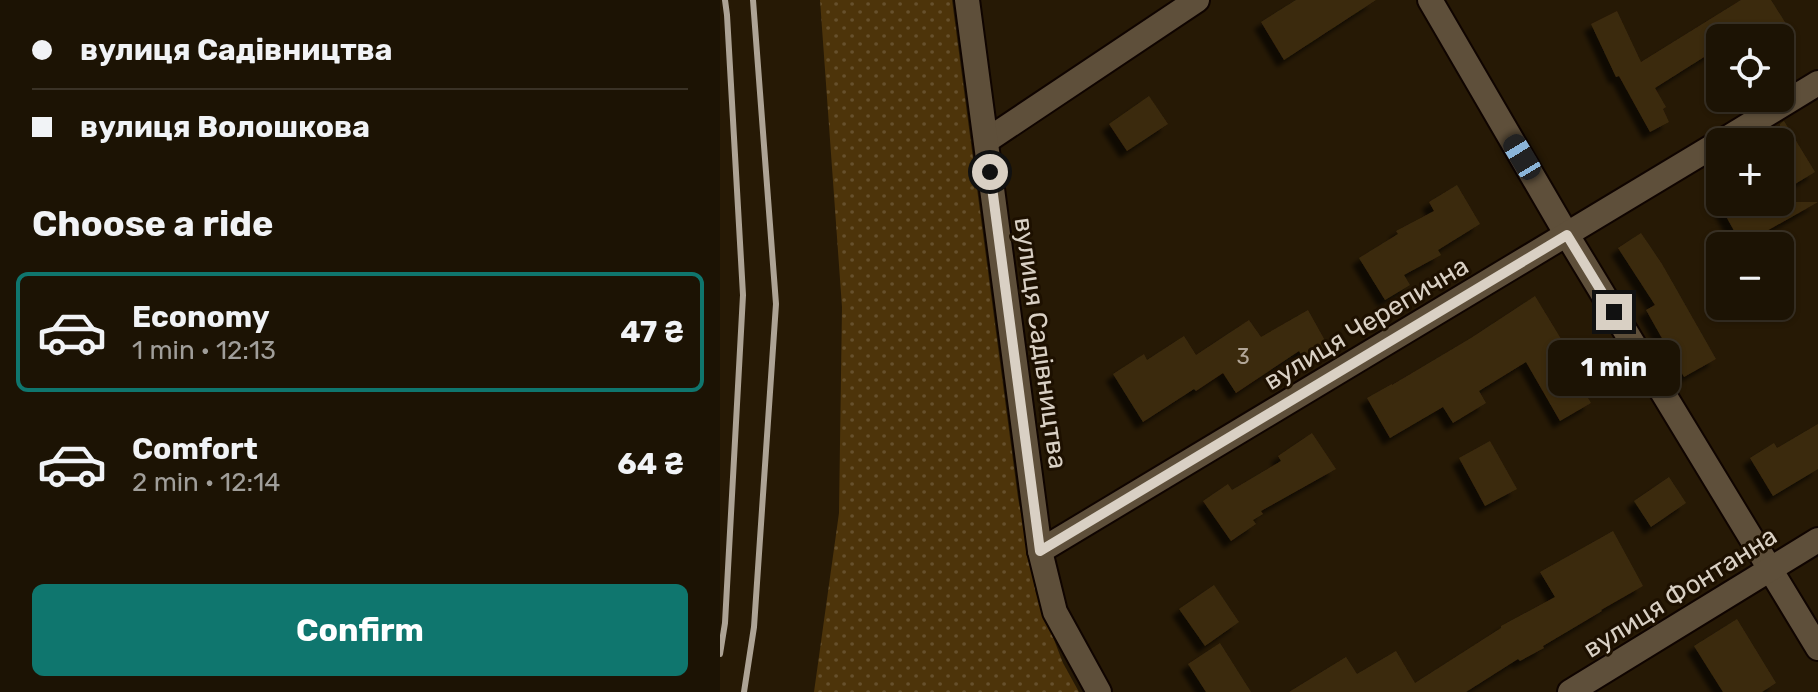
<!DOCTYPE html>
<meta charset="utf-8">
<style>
body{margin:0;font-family:Rubik,sans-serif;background:#251c0e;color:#f1f3f6;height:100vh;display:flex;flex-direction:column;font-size:30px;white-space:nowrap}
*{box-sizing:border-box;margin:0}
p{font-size:26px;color:#a09e9a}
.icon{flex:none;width:44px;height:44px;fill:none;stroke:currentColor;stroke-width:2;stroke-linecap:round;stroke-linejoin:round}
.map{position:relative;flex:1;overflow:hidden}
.sheet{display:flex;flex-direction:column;background:#1c1304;width:720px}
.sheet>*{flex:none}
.guide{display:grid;align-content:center;height:176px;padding:0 32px;background:#1c1304}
.tools{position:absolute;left:986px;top:24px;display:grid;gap:16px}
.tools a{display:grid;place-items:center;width:88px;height:88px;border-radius:12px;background:#1c1304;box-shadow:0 2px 6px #0004,0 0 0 2px #3a3226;font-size:40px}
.end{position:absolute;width:36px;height:36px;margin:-18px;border:10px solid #d9d0c4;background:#111;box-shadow:0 0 0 4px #111}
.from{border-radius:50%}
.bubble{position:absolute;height:56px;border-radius:12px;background:#1c1304;box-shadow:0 2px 6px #0004,0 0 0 2px #3a3226;font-size:26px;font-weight:700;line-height:56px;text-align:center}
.car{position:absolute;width:24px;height:48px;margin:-24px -12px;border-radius:10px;box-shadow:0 0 6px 2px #0007;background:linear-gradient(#222 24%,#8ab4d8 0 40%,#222 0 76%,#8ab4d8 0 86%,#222 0)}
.guide b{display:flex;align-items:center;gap:28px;height:76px;font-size:30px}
.guide b+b{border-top:2px solid #3a3226}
.guide i{width:20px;height:20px;background:#f1f3f6}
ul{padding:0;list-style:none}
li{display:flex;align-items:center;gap:24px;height:120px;margin:0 16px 12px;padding:0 16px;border:4px solid transparent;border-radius:12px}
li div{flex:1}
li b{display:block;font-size:30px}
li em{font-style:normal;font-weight:700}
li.active{border-color:#0f766e}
li>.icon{width:72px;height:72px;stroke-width:1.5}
h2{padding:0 32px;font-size:36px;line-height:96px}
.primary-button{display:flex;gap:16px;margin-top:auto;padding:16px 32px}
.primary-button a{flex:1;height:92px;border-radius:12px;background:#0f766e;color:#fff;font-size:32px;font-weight:700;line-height:92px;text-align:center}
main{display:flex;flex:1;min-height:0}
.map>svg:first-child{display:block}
</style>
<main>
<section class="sheet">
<div class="guide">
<b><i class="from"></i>вулиця Садівництва</b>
<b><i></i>вулиця Волошкова</b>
</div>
<h2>Choose a ride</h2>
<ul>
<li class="active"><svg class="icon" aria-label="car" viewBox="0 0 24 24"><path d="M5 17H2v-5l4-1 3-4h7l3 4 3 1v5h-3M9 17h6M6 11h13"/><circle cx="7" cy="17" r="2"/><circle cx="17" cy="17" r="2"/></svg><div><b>Economy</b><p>1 min · 12:13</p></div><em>47 ₴</em></li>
<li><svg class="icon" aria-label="car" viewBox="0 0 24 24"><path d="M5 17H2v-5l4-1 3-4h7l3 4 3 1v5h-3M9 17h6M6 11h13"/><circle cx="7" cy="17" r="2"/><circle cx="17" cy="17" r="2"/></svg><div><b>Comfort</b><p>2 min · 12:14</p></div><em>64 ₴</em></li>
</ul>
<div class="primary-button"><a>Confirm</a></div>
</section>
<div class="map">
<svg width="1098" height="692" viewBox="0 0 1098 692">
<defs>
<pattern id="grass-dots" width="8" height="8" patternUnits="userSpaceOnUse" patternTransform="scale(2)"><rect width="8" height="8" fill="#4d340a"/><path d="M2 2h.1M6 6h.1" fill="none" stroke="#66502c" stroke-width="1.8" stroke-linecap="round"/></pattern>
<filter id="shadow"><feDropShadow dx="-7" dy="7" stdDeviation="2" flood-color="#0009"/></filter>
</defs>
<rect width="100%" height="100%" fill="#261905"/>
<path fill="url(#grass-dots)" d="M100 0H232L298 498 316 593 343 663 359 692H94L119 513 122 307Z"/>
<g fill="#3b2a10" filter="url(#shadow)">
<path d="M576 0H656L564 60 541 22Z"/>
<path d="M1021 0H1051L1075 38H1000V47L935 88 946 107 943 109 949 122 930 132 899 76 896 77 871 24 897 11 921 62Z"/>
<path d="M429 96 448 124 407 151 389 124Z"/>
<path d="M1064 121 1095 172 1060 193V124Z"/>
<path d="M737 185 760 224 718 250 721 255 684 275 690 285 665 300 639 258 678 234 676 231 714 211 709 202Z"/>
<path d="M998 202H1098L1022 245Z"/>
<path d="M921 233 942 264 996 359 964 377 926 310 935 305 898 248Z"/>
<path d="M815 296 852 357 846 360 871 403 840 421 806 362 759 391 766 403 733 423 723 407 670 438 647 398 672 384V385L751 338Z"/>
<path d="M588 310 608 346 584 359 579 351 516 393 503 373 476 391 474 389 423 422 393 374 424 354 427 360 464 336 476 355 529 320 541 337Z"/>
<path d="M1098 424V469L1053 496 1030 458 1054 443 1057 448Z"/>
<path d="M592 433 616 469 541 511 543 514 533 520 536 524 511 541 483 501 508 484 512 490 561 461 558 456Z"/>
<path d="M770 441 797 489 765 506 739 458Z"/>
<path d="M949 477 966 503 931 527 914 501Z"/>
<path d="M893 531 923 586 881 610 882 611 823 646 824 648 800 661 798 659 746 692H569L626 657 637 674 676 651 695 683 781 628V626L835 597 820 572Z"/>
<path d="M494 585 519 622 485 646 459 609Z"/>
<path d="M1017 619 1056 683 1042 692H1003L974 646Z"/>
<path d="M500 643 531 692H486L468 664Z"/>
</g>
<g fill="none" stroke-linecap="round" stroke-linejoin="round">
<g stroke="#0f0400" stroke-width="28">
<g id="street">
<path d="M710 0 847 235 1098 648"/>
<path d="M266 141 477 0"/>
<path d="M1001 142 1098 83"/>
<path d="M320 551 1000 142"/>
<path d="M850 692 1098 540"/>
</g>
</g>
<g stroke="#0f0400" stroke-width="28">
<path id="secondary" d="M247 0 320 551 335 612 379 692"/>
</g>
<use href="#street" stroke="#5e4f3a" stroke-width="24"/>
<use href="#secondary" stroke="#5e4f3a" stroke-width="24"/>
<g stroke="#ada395" stroke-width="6">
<path d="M0 654 5 623 23 295 7 15 5 0"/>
<path d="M24 692 34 627 56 304 33 0"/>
</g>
</g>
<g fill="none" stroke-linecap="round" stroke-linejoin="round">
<path stroke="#d9d0c4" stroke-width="10" d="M270 172 320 551 847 235 894 312"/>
</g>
<g text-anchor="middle" stroke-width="6" stroke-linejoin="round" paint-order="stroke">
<g font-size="22" fill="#b2a697">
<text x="523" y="364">3</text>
</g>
<g font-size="26" fill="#d9d0c4" stroke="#1d1000">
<text transform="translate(646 323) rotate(-31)" y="9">вулиця Черепична</text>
<text transform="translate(321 343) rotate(82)" y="9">вулиця Садівництва</text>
<text transform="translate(960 592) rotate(-32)" y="9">вулиця Фонтанна</text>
</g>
</g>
</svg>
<div class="tools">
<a><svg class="icon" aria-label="locate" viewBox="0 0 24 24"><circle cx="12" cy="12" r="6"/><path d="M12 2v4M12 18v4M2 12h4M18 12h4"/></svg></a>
<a>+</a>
<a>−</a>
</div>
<i class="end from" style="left:270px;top:172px"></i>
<i class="end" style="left:894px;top:312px"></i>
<div class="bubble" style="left:828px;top:340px;width:132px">1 min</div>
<i class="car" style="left:802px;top:157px;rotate:329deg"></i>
</div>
</main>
